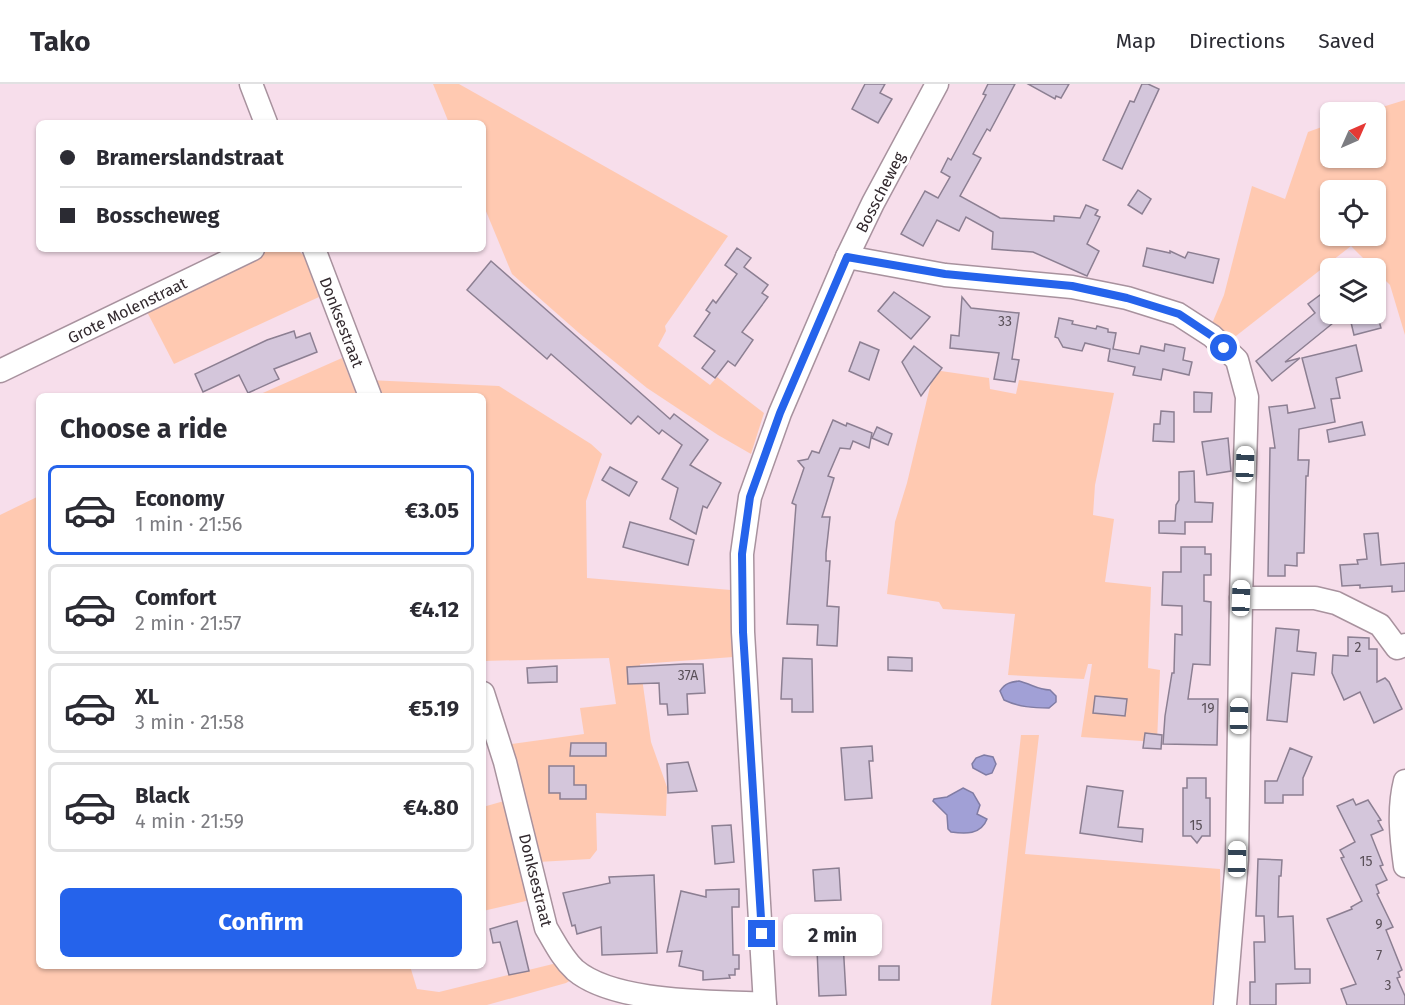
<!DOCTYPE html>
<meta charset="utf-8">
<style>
body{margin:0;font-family:"Fira Sans",sans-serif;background:#f2f2f3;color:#2b2b33;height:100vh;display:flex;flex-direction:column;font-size:22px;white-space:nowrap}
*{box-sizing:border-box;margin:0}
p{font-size:20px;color:#7c7c81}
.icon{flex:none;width:33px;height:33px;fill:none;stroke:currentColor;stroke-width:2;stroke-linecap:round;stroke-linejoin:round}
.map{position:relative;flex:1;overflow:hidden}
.sheet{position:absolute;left:36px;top:309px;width:450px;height:576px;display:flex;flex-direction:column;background:#fff;border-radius:9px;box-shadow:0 2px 4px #0004}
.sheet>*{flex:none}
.banner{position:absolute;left:36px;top:36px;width:450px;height:132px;border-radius:9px;box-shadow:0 2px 4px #0004;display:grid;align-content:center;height:132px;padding:0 24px;background:#fff}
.needle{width:39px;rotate:45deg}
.buttons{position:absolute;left:1320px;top:18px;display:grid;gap:12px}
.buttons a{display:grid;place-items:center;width:66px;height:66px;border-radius:9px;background:#fff;box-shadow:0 2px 4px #0004;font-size:30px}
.end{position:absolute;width:27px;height:27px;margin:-14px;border:8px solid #2563eb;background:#fff;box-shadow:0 0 0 3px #fff}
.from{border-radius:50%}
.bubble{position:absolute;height:42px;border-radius:9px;background:#fff;box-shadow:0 2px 4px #0004;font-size:20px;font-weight:700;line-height:42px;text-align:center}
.car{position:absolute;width:18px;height:36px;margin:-18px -9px;border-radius:8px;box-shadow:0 0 4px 2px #0007;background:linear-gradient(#fff 24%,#345 0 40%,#fff 0 76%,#345 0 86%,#fff 0)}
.banner b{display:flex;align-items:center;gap:21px;height:57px;font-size:22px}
.banner b+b{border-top:2px solid #e1e1e2}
.banner i{width:15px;height:15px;background:#2b2b33}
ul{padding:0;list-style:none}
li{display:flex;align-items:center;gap:18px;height:90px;margin:0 12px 9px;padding:0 12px;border:3px solid #e1e1e2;border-radius:9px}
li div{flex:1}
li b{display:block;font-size:22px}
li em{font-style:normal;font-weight:700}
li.current{border-color:#2563eb}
li>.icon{width:54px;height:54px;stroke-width:1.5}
h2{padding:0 24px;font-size:27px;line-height:72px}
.cta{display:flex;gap:12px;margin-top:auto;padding:12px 24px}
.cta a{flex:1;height:69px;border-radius:9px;background:#2563eb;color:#fff;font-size:24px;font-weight:700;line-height:69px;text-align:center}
header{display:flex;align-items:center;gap:36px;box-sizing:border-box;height:84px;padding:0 30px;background:#fff;border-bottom:2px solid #e1e1e2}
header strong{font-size:28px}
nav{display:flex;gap:33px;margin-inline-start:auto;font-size:21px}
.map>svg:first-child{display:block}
</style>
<header>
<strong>Tako</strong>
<nav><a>Map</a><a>Directions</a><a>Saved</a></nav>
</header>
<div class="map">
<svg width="1405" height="921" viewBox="0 0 1405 921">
<rect width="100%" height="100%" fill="#f7deeb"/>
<g fill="#ffc9b1" fill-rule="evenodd">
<path d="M433 0H459L728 152 665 242 666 247 658 262 710 301 717 293 764 329 751 370 718 351 647 304 579 249 512 190 483 120V39H449Z"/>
<path d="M1405 16V251L1390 201 1351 162 1227 259 1211 242 1224 211 1252 102 1285 115 1308 48 1330 40V74H1376V28H1366ZM1330 106H1376V152H1330Z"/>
<path d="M268 165H297L304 172 319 213 174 280 145 224Z"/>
<path d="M342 274 357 312H256Z"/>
<path d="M934 286 989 294 990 305 1016 310 1019 296 1114 309 1095 401 1093 431 1114 435 1105 498 1151 503 1148 584 1160 586 1157 658 1081 653 1092 580H1088L1084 595 1008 591 1015 530 943 525 939 518 887 510 895 438 907 399Z"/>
<path d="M368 296 499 302 591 360 602 370 586 417 587 494 731 506 733 573 640 580 651 658 667 703 666 732 596 729 597 766 590 775 538 778 504 661 584 650 580 624 616 620 609 574 483 577V312H374Z"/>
<path d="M39 412V882H410L417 905 439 908 557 879 573 895 566 899 487 921H0V431Z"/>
<path d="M1021 651H1039L1025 770 1220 785 1221 834 1212 921H991Z"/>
<path d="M504 717 530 816 483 827V723Z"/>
</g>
<g fill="#a1a0d6" stroke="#807ca4" stroke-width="1.5">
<path d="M1019 597C1031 600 1038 606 1050 606L1056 612V618L1049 624C1033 624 1019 623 1004 616L1000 607C1005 599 1011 598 1019 597Z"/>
<path d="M984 671 993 673 996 680 992 689 986 691 973 684 972 680 976 674Z"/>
<path d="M963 704 973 709 980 721 977 730 987 735C981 751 965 750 951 748L948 745 947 731 933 717 934 715 947 713Z"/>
</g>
<g fill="#d4c6db" stroke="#8c7f92" stroke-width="1.5">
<path d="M865 0H885L880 9 892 15 878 39 852 25Z"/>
<path d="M988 0H1015L990 47 987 45 973 70 981 74 960 112 1000 134 1054 137V132L1080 134 1086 121 1098 126 1095 131 1100 133 1087 160 1099 167 1087 192 1033 168 992 165 993 148 966 133 959 147 937 136 923 162 901 150 925 107 938 114 950 93 941 88 948 74 951 76 986 11 983 10Z"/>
<path d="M1028 0H1069L1061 14 1056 12 1055 15Z"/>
<path d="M1142 0H1148L1159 5 1122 85 1103 76 1130 17 1134 18Z"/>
<path d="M1138 106 1151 115 1142 130 1128 121Z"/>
<path d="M737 164 751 174 744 183 768 201 762 209 768 213 742 248 753 256 735 282 728 277 715 294 702 284 715 267 694 252 710 229 706 226 713 216 716 219 737 190 725 181Z"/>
<path d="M1147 164 1170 169V167L1185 174 1188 168 1219 175 1213 199 1143 182Z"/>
<path d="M491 177 670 335 674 330 708 356 690 381 721 399 707 424 703 422 696 450 670 435 678 404 662 395 682 361 662 346 659 350 638 332 631 340 551 270 547 275 467 206Z"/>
<path d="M894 208 930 233 911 255 878 227Z"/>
<path d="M1320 211 1330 225V230H1334L1338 235 1285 278 1300 274 1272 297 1256 277 1315 229 1308 220Z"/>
<path d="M962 213 971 224 1019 229 1012 275 1019 276 1015 298 994 295 999 269 950 264 951 251 959 252Z"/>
<path d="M1349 230H1377L1381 244 1354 251Z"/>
<path d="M1059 234 1073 237 1072 240 1096 245 1097 242 1108 245V248L1116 249 1113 265 1139 270 1141 262 1164 267 1165 260 1185 264 1183 276 1192 278 1189 291 1163 285 1161 296 1133 291 1135 283 1108 277 1110 265 1085 259 1082 267 1063 263 1058 254 1055 253Z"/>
<path d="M294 247 296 254 310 249 317 268 274 285 279 295 248 309 239 291 203 308 195 290 267 256Z"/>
<path d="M860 258 879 266 869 296 849 287Z"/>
<path d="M1356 261 1362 287 1336 294 1340 314 1331 315 1335 338 1299 345 1298 376H1309L1308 392H1306L1304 469H1297V482L1285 481V492H1268L1270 364H1275L1269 323 1287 321 1288 329 1315 324 1302 274Z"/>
<path d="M914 262 942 284 921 312 902 278Z"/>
<path d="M1194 308 1212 309 1211 328H1194Z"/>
<path d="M1161 327 1174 328V358L1153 357 1154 340H1160Z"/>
<path d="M833 336 846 342 847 339 872 349 869 364 853 357 850 365 840 364 828 392 834 394 822 433H830L826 469V477H830L827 522 839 523 837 562 817 561 818 541 787 540 796 421 792 419 804 384 798 377 808 375 812 367 819 369Z"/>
<path d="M1362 338 1365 351 1329 358 1327 346Z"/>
<path d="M877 343 892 350 888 361 872 354Z"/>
<path d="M1228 354 1231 387 1207 391 1202 358Z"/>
<path d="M610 383 637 398 629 412 602 396Z"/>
<path d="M1194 387 1195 418 1213 419 1212 438H1185V450L1159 449V437H1175L1176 421 1179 416V388Z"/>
<path d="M630 438 694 456 688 481 623 463Z"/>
<path d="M1378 449 1381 481 1405 479V507L1392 508V502L1360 504V501L1342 502 1340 481 1358 480 1357 476 1367 475 1364 450Z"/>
<path d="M1181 463H1205V470H1211V491H1204V517L1211 518 1210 581 1193 580 1188 615H1218L1217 661 1163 660 1165 632 1172 589H1174L1175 550 1182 551V522L1162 521 1163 488H1181Z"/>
<path d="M1276 544 1299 546 1297 567 1316 569 1314 591 1292 589 1287 638 1267 636Z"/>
<path d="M1348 553 1369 554V565H1377V598L1385 594 1389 598 1402 625 1374 639 1360 608 1344 616 1332 589 1333 571 1348 572Z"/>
<path d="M888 573 912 574V587L888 586Z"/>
<path d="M783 574 812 575 813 628H792V615H781Z"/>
<path d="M684 580H703L705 609 687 610 688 630 668 631 667 620H660L659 599 628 600 627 583Z"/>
<path d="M557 582V598L528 599 527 584Z"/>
<path d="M1095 612 1127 615 1125 632 1093 629Z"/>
<path d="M1145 649 1162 651 1161 665 1143 664Z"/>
<path d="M571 659H606V672H570Z"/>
<path d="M872 662 873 677H869L872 714 845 716 841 664Z"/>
<path d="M1290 664 1312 673 1303 694V711H1283V719H1265V697H1277Z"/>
<path d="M688 678 697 707 668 709 667 680Z"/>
<path d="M549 682H574V701H586V715H560V709H549Z"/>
<path d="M1187 694H1206V714H1210V752H1202L1197 759 1191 752H1183V704H1187Z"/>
<path d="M1087 702 1123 707 1118 743 1143 745 1142 758 1080 749Z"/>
<path d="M1353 715 1356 721 1368 716 1381 736 1378 737 1383 746 1371 751 1383 781 1380 782 1387 796 1376 801 1379 809 1377 810 1393 843 1386 846 1402 886 1398 888 1400 893 1397 894 1405 912V921H1347L1341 905 1356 900 1327 835 1352 825 1351 823 1362 817 1341 774 1344 773 1340 766 1355 758 1337 722Z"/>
<path d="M731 741 734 778 715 780 712 742Z"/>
<path d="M1258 775 1282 776 1281 792H1279L1278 833 1293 832 1295 885H1310V899L1276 900V921H1250V898H1255L1254 858H1265L1264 832H1256Z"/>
<path d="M839 784 841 816 815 817 813 786Z"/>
<path d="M654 791 657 869 602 871 601 843 577 850 575 841 572 842 563 809 610 799 609 793Z"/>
<path d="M739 805V823H732L733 871H739V885H735V891H729L730 894 703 896V887L679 882 682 867 667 868 681 807 706 813V806Z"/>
<path d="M517 837 529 887 509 891 500 858 493 859 490 845Z"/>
<path d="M842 840 846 911 819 912 816 842Z"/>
<rect x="879" y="882" width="20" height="14"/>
</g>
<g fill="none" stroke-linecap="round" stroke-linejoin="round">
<g stroke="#a8929e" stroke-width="25">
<g id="minor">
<path d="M251 0 266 39"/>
<path d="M314 165 370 312"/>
<path d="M847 173 945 191 1072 203 1127 214 1178 230 1212 252 1237 276 1247 313 1241 514 1237 775 1225 921"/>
<path d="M0 287 253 165"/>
<path d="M1241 514H1315L1336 519 1380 541 1397 564 1405 561"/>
<path d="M483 609 505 678 546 844C555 859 562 874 575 886 615 920 714 917 765 920"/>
<path d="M1405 697C1398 725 1401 753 1405 782"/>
<path d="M765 921 743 548 742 470 750 413 780 329 847 173 873 119 937 0"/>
</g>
</g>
<use href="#minor" stroke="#fff" stroke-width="22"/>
</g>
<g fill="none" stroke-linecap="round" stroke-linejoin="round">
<path stroke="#2563eb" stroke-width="8" d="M762 850 743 548 742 470 750 413 780 329 847 173 945 190 1072 202 1127 214 1179 230 1212 252 1224 264"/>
</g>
<g text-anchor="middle" stroke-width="6" stroke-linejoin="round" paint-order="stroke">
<g font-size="14" fill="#5a5059">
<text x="1005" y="242">33</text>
<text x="1358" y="568">2</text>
<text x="688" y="596">37A</text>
<text x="1208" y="629">19</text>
<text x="1196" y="746">15</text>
<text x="1366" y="782">15</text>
<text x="1379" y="845">9</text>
<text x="1379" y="876">7</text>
<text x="1388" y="906">3</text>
</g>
<g font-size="16" fill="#32292e" stroke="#fff">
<text transform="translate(880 108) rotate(-63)" y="6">Bosscheweg</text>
<text transform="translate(127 226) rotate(-26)" y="6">Grote Molenstraat</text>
<text transform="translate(342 238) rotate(69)" y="6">Donksestraat</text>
<text transform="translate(536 796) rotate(76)" y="6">Donksestraat</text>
</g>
</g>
</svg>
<div class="buttons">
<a><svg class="needle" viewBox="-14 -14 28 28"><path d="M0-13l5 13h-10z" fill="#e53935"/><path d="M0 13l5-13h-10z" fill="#7c7c81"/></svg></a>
<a><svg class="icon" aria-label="locate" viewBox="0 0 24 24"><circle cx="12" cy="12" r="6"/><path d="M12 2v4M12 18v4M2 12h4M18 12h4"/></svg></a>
<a><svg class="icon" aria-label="layers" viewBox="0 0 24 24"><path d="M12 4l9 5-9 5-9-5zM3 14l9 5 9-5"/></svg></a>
</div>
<i class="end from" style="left:1224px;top:264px"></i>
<i class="end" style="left:762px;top:850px"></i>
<div class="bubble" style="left:783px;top:830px;width:99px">2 min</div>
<i class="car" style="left:1245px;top:380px;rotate:2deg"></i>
<i class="car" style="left:1241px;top:514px;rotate:2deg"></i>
<i class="car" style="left:1239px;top:632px;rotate:1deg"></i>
<i class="car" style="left:1237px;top:775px;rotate:1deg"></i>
<div class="banner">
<b><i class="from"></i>Bramerslandstraat</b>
<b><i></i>Bosscheweg</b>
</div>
<section class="sheet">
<h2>Choose a ride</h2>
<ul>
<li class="current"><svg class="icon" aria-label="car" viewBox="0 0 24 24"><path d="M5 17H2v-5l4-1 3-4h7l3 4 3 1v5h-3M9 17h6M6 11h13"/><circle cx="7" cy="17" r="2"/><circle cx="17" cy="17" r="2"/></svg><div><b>Economy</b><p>1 min · 21:56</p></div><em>€3.05</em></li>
<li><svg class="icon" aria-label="car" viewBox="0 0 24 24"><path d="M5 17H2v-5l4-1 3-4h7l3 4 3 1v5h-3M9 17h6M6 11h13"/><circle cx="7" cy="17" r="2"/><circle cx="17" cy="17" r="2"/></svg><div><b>Comfort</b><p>2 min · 21:57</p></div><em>€4.12</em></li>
<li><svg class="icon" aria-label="car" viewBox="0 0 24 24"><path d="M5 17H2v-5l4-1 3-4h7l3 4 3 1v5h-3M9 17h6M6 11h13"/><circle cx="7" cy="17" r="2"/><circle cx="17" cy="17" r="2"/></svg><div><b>XL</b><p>3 min · 21:58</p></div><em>€5.19</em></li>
<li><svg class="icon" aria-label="car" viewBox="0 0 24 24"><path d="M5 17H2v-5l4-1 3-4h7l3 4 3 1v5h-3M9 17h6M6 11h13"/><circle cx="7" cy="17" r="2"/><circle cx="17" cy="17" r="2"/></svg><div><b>Black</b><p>4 min · 21:59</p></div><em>€4.80</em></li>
</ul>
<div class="cta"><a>Confirm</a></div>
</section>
</div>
